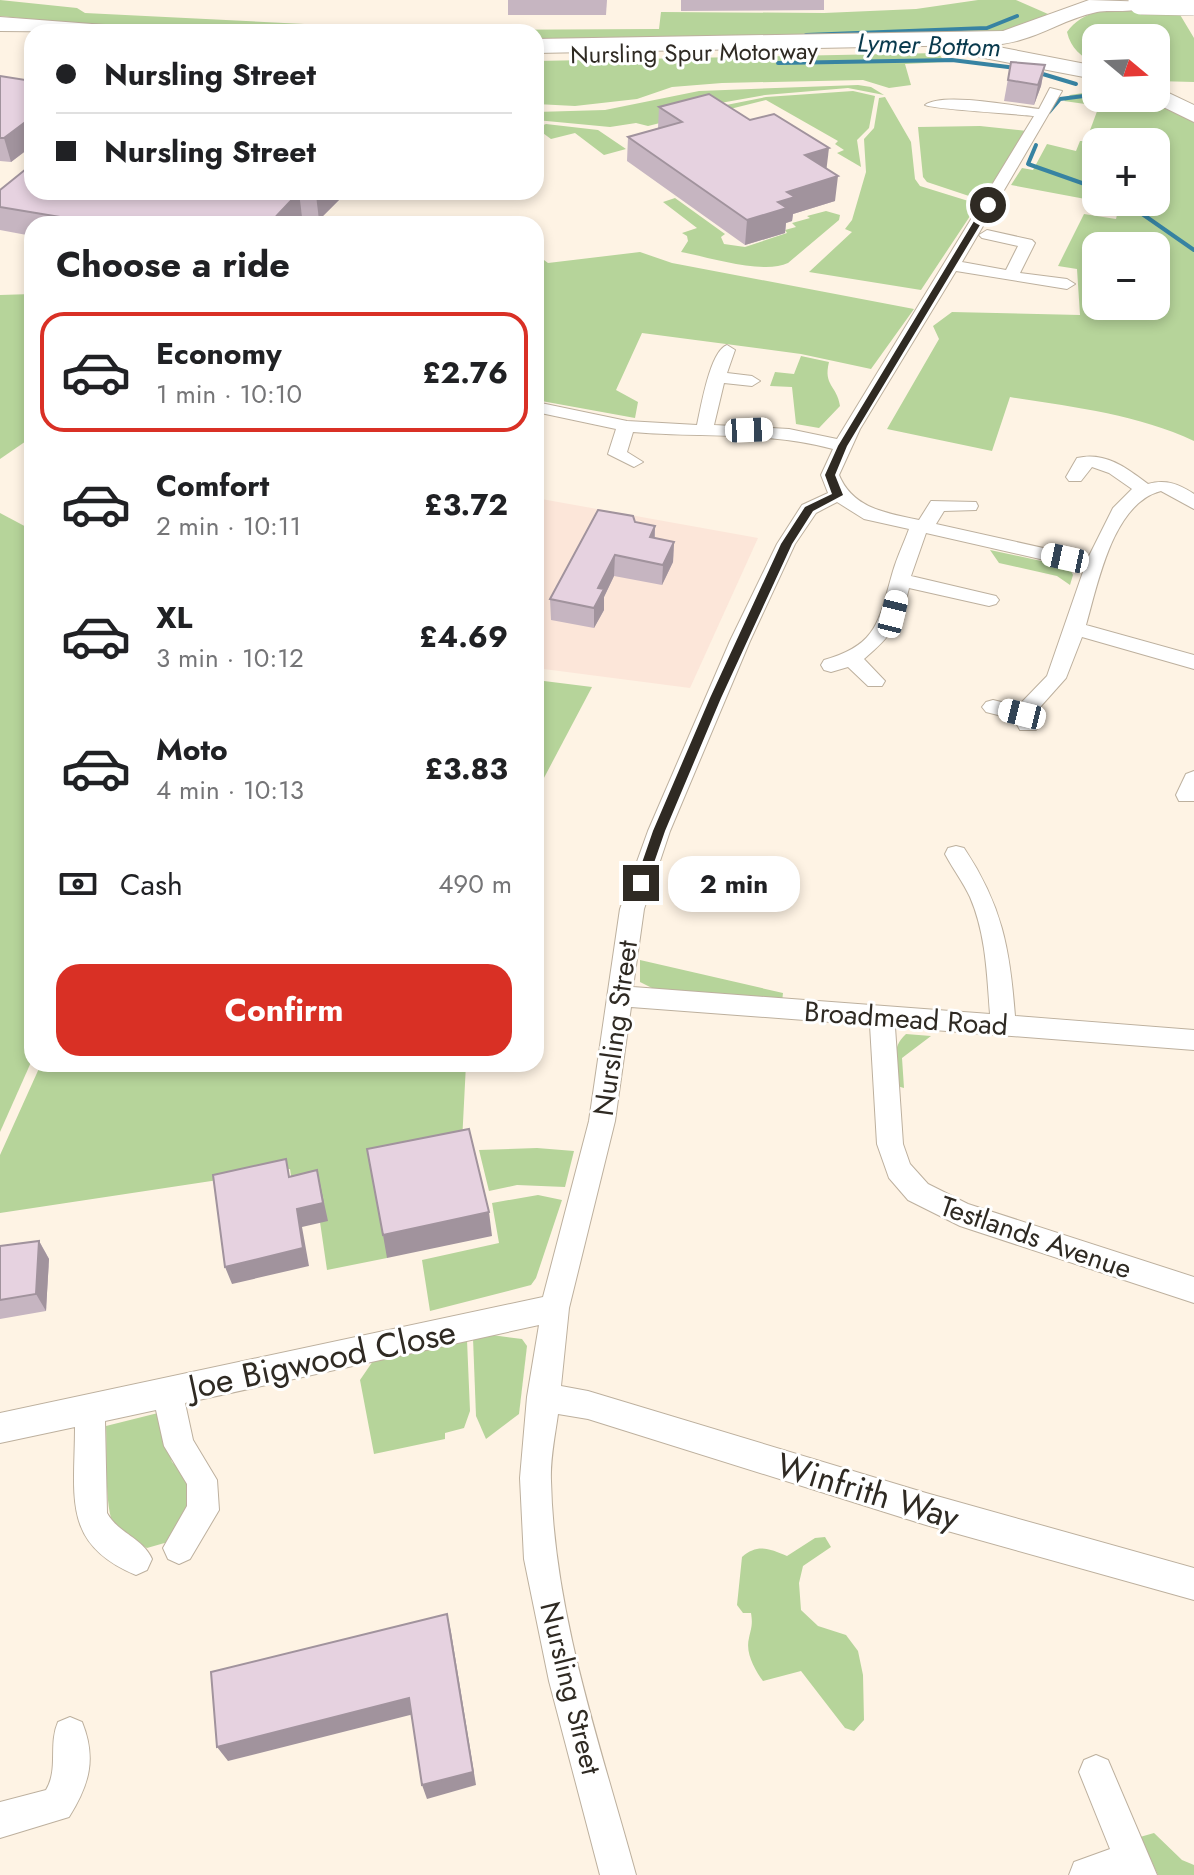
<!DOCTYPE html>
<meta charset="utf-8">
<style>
body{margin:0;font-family:Jost,sans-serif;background:#f6f6f6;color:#202124;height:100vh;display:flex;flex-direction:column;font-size:30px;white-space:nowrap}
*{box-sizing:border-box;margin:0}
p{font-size:26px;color:#757577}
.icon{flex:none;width:44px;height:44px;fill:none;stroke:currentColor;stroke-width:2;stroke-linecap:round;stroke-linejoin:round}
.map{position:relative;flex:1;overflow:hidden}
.details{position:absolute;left:24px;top:216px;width:520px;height:856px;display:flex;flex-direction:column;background:#fff;border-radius:24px;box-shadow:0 4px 12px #0003}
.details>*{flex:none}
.hud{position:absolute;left:24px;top:24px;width:520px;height:176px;border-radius:24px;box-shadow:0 4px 12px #0003;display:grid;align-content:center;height:176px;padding:0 32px;background:#fff}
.needle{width:52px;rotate:109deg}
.buttons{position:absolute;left:1082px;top:24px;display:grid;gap:16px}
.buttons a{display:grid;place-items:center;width:88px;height:88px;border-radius:16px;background:#fff;box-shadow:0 4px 12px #0003;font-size:40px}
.end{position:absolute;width:36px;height:36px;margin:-18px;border:10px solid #2f2a23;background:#fff;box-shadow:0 0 0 4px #fff}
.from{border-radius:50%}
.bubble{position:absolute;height:56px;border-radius:24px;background:#fff;box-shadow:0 4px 12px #0003;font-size:26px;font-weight:700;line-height:56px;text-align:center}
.car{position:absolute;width:24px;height:48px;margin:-24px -12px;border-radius:10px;box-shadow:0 0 6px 2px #0007;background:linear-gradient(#fff 24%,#345 0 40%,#fff 0 76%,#345 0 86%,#fff 0)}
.hud b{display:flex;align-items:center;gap:28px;height:76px;font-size:30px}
.hud b+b{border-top:2px solid #e0e0e0}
.hud i{width:20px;height:20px;background:#202124}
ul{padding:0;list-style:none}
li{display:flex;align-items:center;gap:24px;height:120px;margin:0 16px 12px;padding:0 16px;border:4px solid transparent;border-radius:24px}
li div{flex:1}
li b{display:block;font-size:30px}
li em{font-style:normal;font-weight:700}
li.on{border-color:#d93025}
li>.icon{width:72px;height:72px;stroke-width:1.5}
h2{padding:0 32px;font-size:36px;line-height:96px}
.pay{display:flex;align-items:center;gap:20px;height:88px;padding:0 32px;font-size:30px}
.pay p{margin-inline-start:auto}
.button{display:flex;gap:16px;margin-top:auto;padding:16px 32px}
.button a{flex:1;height:92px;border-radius:24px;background:#d93025;color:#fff;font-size:32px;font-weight:700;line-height:92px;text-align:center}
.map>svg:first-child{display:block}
</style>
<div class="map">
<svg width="1194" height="1875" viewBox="0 0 1194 1875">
<rect width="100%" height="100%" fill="#fef3e4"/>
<path fill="#fce6d9" d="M536 498 758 538 690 688 536 668Z"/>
<g fill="#b6d49a" fill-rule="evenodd">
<path d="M0 0 77 8 85 13 425 30 659 29 661 12 824 13 916 9 978 0H1016L1048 14 1011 31 990 33 536 39V32C357 32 178 35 0 16Z"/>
<path d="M1176 8 1194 38V82L1156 81V38H1096V65C1081 56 1071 49 1067 32 1090 0 1141 9 1176 8Z"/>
<path d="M938 53 945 62 905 64 911 85 889 88 863 80 722 83 672 87 637 99 575 106 536 104V61Z"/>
<path d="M858 85 871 87 884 95 848 88 765 95 709 105 672 120 648 126 636 123 610 127 536 120V112L605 110 699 91Z"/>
<path d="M853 91 875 96 869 128 857 140 861 167 837 153 844 150 835 144 838 141 766 100 710 114 706 109 766 97Z"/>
<path d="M1096 91V98C1140 98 1159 92 1194 123V441C1137 414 1073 407 1010 397L992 451 887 429 939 339 933 326 952 312 1080 315 1077 269 1058 266 1084 214 1116 219 1119 206 1101 202H1156V142H1096V201L1011 185 1022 168 1033 170 1047 144 1076 151 1080 141H1086L1099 106 1064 101 1070 95ZM1096 246H1156V306H1096Z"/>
<path d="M885 97 911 142 915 179 920 186 978 204 921 290 809 272 852 232 845 229 852 220 866 172 864 139 874 128 879 98Z"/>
<path d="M546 124 598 130 626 149 604 155 575 133 551 139 536 128Z"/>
<path d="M980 126 1027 131 981 200 927 182 923 177 918 127Z"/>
<path d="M675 198 725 234 721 237 724 244 745 247 787 233 785 230 796 227 792 223 810 218 807 216 826 211 840 215 839 220 788 263C764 275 708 257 681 252L688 241 687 236 682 233 697 228 663 202Z"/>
<path d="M640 252 672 263 914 309 871 369 801 354 642 333 616 390 638 402 635 418 536 400V254L548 263Z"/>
<path d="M32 294V437L0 459V295Z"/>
<path d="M801 356 829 362C823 386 837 385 840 406L819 428 796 424 792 387 770 386 775 372 794 374Z"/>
<path d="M0 513 32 530V1060L0 1132Z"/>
<path d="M990 550 1069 567 1073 575 1070 585 1057 576 999 563Z"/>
<path d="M536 680 592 687 536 793Z"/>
<path d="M640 960 783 993 782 1002 660 992 640 982Z"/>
<path d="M906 1034 931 1036 902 1058 904 1088 897 1086C896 1067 890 1048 906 1034Z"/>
<path d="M41 1064H466L462 1142 387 1258 327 1270 320 1222 294 1195 290 1169 0 1213V1155Z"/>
<path d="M537 1148 574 1151 565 1187 517 1185 489 1191 479 1150Z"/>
<path d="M538 1195 562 1200 536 1278 531 1285 430 1311 422 1260 499 1243 492 1203Z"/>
<path d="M492 1335 522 1339 527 1346 519 1414 486 1439 476 1416 473 1338Z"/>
<path d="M467 1340 470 1411 464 1428 445 1433V1439L374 1454 360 1380 373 1361Z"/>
<path d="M158 1413 172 1462 191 1479 195 1502 175 1540 147 1548C137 1542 122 1536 115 1527 104 1513 107 1448 106 1426Z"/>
<path d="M825 1537 831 1547 803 1566 799 1583 801 1610 818 1626 846 1635 858 1651 863 1675 864 1720 854 1731 845 1728 801 1671 763 1681C755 1670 745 1653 749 1638 751 1628 753 1625 751 1613H743L737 1605 742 1557C758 1543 770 1549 787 1556L815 1538Z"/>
<path d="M1154 1833 1182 1860 1194 1865V1875H1158L1140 1837Z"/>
</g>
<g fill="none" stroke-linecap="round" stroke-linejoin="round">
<g stroke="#3783a2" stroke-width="4">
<path d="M806 35 987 28 1017 16"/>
<path d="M778 63 952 60 1016 68"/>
<path d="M1036 72 1076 84"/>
<path d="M1049 112 1060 99 1092 95 1089 92"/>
<path d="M1036 145 1028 164 1096 188"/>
<path d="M1125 202 1194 250"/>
</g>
<g stroke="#bdb09e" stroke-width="2">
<g id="street">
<path d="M1050 88 1062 91 962 262 1006 270 1018 246 982 238 979 235 987 230 1032 240 1035 243 1020 273 1067 279 1075 284 1067 289 956 271 860 429 839 475C853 509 887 513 919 520L931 501 976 502 978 506 976 510 944 511 936 524 1088 558 1113 508 1132 489 1109 473 1092 467 1081 481H1069L1066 477 1077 458C1105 451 1127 468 1148 484 1166 479 1179 484 1194 494V509L1161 491C1113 503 1098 583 1086 625L1194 655V669L1082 637 1066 678 1033 715 1039 725 1036 730H1020L1014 719 986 712 982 707 986 702 993 700 1018 706 1047 676 1084 569 926 533 911 576 996 596 999 600 996 604 989 606 909 588C901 623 891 636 864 659L885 681 882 686H868L848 667 831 672 824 670 821 665 824 660C879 645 879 619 893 571 897 557 904 543 909 529L864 519 837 502 816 513 795 544 750 641 670 831 644 909 633 987 990 1014C987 975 986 934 970 897 963 882 953 869 945 854L948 848 956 846 964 848C1002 905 1010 949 1015 1016L1194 1030V1050L895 1027 903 1144 910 1164 928 1184 968 1204 1194 1277V1303L960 1226 908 1200 889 1178 877 1144 870 1025 631 1007 615 1121 569 1308 561 1386 588 1391 926 1493 1194 1568V1600L926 1525 588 1419 558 1414C555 1436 550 1459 551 1481 554 1615 601 1747 636 1875H600L549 1681 524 1559 520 1478 527 1397 539 1325 185 1403 193 1440 217 1480 219 1510 190 1559 179 1564 168 1559 163 1548 187 1506V1484L164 1446 156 1410 105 1421 107 1513C118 1533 143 1538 152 1559L147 1570 136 1575C61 1544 75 1496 75 1427L0 1443V1413L543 1297 589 1121 620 909 648 831 730 641 777 544 802 505 828 493 821 475 833 449C767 431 700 438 633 432L627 452 643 462 634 467 608 454 616 429 536 412V402L627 421 697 425C701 407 710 351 727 345L735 350 727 373 752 376 760 381 752 386 724 383 714 425 789 429 837 439 1034 116C1018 114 931 109 925 105 943 92 1014 106 1039 109Z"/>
<path d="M1194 771V801H1179L1176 795 1186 774Z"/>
<path d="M70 1717 82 1722C97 1759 89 1785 69 1817L0 1838V1802L46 1790C59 1768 48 1745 58 1722Z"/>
<path d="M1096 1755 1108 1760 1157 1875H1069L1074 1862 1110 1849 1079 1772 1084 1760Z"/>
</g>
</g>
<g stroke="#bdb09e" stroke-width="2">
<g id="highway">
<path d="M1089 0 1152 2C1141 15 1113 9 1097 12 1058 20 1033 44 988 45L1096 66V76L1089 78 974 56 970 51 977 45 536 53V39L1003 31Z"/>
<path d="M0 17 105 25 113 27 116 32 0 31Z"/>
<path d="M1156 87 1194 105V122L1147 99 1156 98Z"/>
</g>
</g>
<use href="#street" fill="#fff" fill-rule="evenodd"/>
<use href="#highway" fill="#fff" fill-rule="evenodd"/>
<g stroke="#bdb09e" stroke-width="26" stroke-linecap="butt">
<path id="highway-bridge" d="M1141 2 1194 3"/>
</g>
<use href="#highway-bridge" stroke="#fff" stroke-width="25"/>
</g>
<g fill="#c6b5c1">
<path d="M508 0H607L606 15H508Z"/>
<path d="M681 0H824V10L681 11Z"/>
<path d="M1011 62 1045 65 1041 86 1034 105 1004 101Z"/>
<path d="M0 76 32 81V146L11 162 0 161Z"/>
<path d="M659 107 826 169 835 201 793 214 792 221 786 223 785 233 745 245 627 161 628 137 658 128Z"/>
<path d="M0 190 208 199 216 192 346 193 319 220 302 217 296 224H32V236L0 230Z"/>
<path d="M635 522 655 526V538L674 542 673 562 662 585 614 576 604 597V610L594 628 551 620 550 599Z"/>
<path d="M39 1241 49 1259 46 1311 0 1319V1246Z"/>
</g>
<g fill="#a1939d">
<path d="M1045 65 1041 86 1034 105 1038 85Z"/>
<path d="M32 117V146L11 162 4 138Z"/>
<path d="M829 148 826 173 805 155Z"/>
<path d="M838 176 835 201 793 214 792 221 786 223 785 233 745 245 747 220 778 202 787 192Z"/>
<path d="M299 192 302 217 296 224H269Z"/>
<path d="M319 192 346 193 319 220 316 195Z"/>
<path d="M655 526 654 546 650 537Z"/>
<path d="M674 542 673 562 662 585 663 565Z"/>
<path d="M615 555 614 576 604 597V610L594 628V608L598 588Z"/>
<path d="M317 1170 328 1221 302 1227 309 1266 232 1284 225 1267 297 1209Z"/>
<path d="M489 1212 492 1236 387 1258 383 1235Z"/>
<path d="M39 1241 49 1259 46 1311 36 1294Z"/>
<path d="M447 1614 451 1632 476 1785 427 1799 422 1785Z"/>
<path d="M409 1698 414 1714 228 1761 217 1747Z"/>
</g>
<g fill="#e6d2e0" stroke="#a1939d" stroke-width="2">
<path d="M1011 62 1045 65 1038 85 1008 80Z"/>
<path d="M0 76 32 81V117L4 138H0Z"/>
<path d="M709 94 750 120 774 114 829 148 805 155 838 176 787 192 795 197 778 202 787 208 747 220 628 137 682 122 659 107Z"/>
<path d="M26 169 32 170V192H164L208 199 216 192H319L316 195 299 192 269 224H102L0 207V190Z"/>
<path d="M598 510 633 516 635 522 655 526 650 537 674 542 663 565 615 555 598 588 604 589 594 608 550 599Z"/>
<path d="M469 1129 489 1212 383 1235 367 1149Z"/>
<path d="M286 1159 289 1177 317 1170 323 1203 297 1209 303 1248 225 1267 213 1175Z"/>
<path d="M39 1241 36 1294 0 1300V1246Z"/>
<path d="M447 1614 473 1772 422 1785 409 1698 217 1747 211 1672Z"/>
</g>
<path fill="#2f2a23" d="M985 203 992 205 847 446 835 475 843 495 813 511 792 544 721 698 665 831 647 883 641 887 637 886 635 883 653 831 710 698 781 544 805 507 832 494 825 475 838 446Z"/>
<g text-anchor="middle" stroke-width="6" stroke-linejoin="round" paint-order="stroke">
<g font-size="24" fill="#2f2a23" stroke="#fff">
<text transform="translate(694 53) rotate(-1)" y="8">Nursling Spur Motorway</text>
</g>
<g font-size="26" font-style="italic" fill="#093a4d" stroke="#fff">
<text transform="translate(929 45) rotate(2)" y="9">Lymer Bottom</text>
</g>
<g font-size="28" fill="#2f2a23" stroke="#fff">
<text transform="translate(906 1018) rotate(4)" y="10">Broadmead Road</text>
<text transform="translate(615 1028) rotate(-82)" y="10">Nursling Street</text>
<text transform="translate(1036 1237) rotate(19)" y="10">Testlands Avenue</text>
<text transform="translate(571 1688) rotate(76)" y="10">Nursling Street</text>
</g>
<g font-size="34" fill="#2f2a23" stroke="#fff">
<text transform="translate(322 1359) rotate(-12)" y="12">Joe Bigwood Close</text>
<text transform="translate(868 1491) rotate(17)" y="12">Winfrith Way</text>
</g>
</g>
</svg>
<div class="buttons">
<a><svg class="needle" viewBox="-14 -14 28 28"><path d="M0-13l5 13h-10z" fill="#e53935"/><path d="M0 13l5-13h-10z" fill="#757577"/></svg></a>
<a>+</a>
<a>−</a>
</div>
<i class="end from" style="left:988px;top:205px"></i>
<i class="end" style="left:641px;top:883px"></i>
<div class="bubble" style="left:668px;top:856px;width:132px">2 min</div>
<i class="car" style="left:749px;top:430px;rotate:88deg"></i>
<i class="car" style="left:1065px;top:558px;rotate:282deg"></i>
<i class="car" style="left:893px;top:614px;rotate:14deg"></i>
<i class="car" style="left:1022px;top:714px;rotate:284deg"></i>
<div class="hud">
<b><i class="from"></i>Nursling Street</b>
<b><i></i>Nursling Street</b>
</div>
<section class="details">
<h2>Choose a ride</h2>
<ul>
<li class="on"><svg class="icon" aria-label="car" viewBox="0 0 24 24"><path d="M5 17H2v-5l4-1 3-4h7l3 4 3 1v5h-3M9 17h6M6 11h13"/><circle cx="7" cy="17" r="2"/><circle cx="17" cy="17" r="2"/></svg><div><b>Economy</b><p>1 min · 10:10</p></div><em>£2.76</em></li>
<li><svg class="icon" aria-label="car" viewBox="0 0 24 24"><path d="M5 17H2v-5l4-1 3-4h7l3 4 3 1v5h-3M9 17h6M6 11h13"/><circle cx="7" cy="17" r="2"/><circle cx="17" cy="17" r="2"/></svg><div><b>Comfort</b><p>2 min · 10:11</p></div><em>£3.72</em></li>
<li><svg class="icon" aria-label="car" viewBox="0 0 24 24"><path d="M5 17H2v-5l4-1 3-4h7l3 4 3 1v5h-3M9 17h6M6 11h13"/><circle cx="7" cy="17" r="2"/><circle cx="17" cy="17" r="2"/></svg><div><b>XL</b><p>3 min · 10:12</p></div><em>£4.69</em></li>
<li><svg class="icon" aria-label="car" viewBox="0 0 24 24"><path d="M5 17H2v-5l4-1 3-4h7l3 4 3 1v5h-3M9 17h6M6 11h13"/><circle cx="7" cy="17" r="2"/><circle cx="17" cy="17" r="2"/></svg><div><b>Moto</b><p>4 min · 10:13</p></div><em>£3.83</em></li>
</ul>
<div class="pay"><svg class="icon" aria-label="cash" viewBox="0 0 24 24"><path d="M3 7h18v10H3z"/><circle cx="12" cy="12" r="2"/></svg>Cash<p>490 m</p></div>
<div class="button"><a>Confirm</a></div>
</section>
</div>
